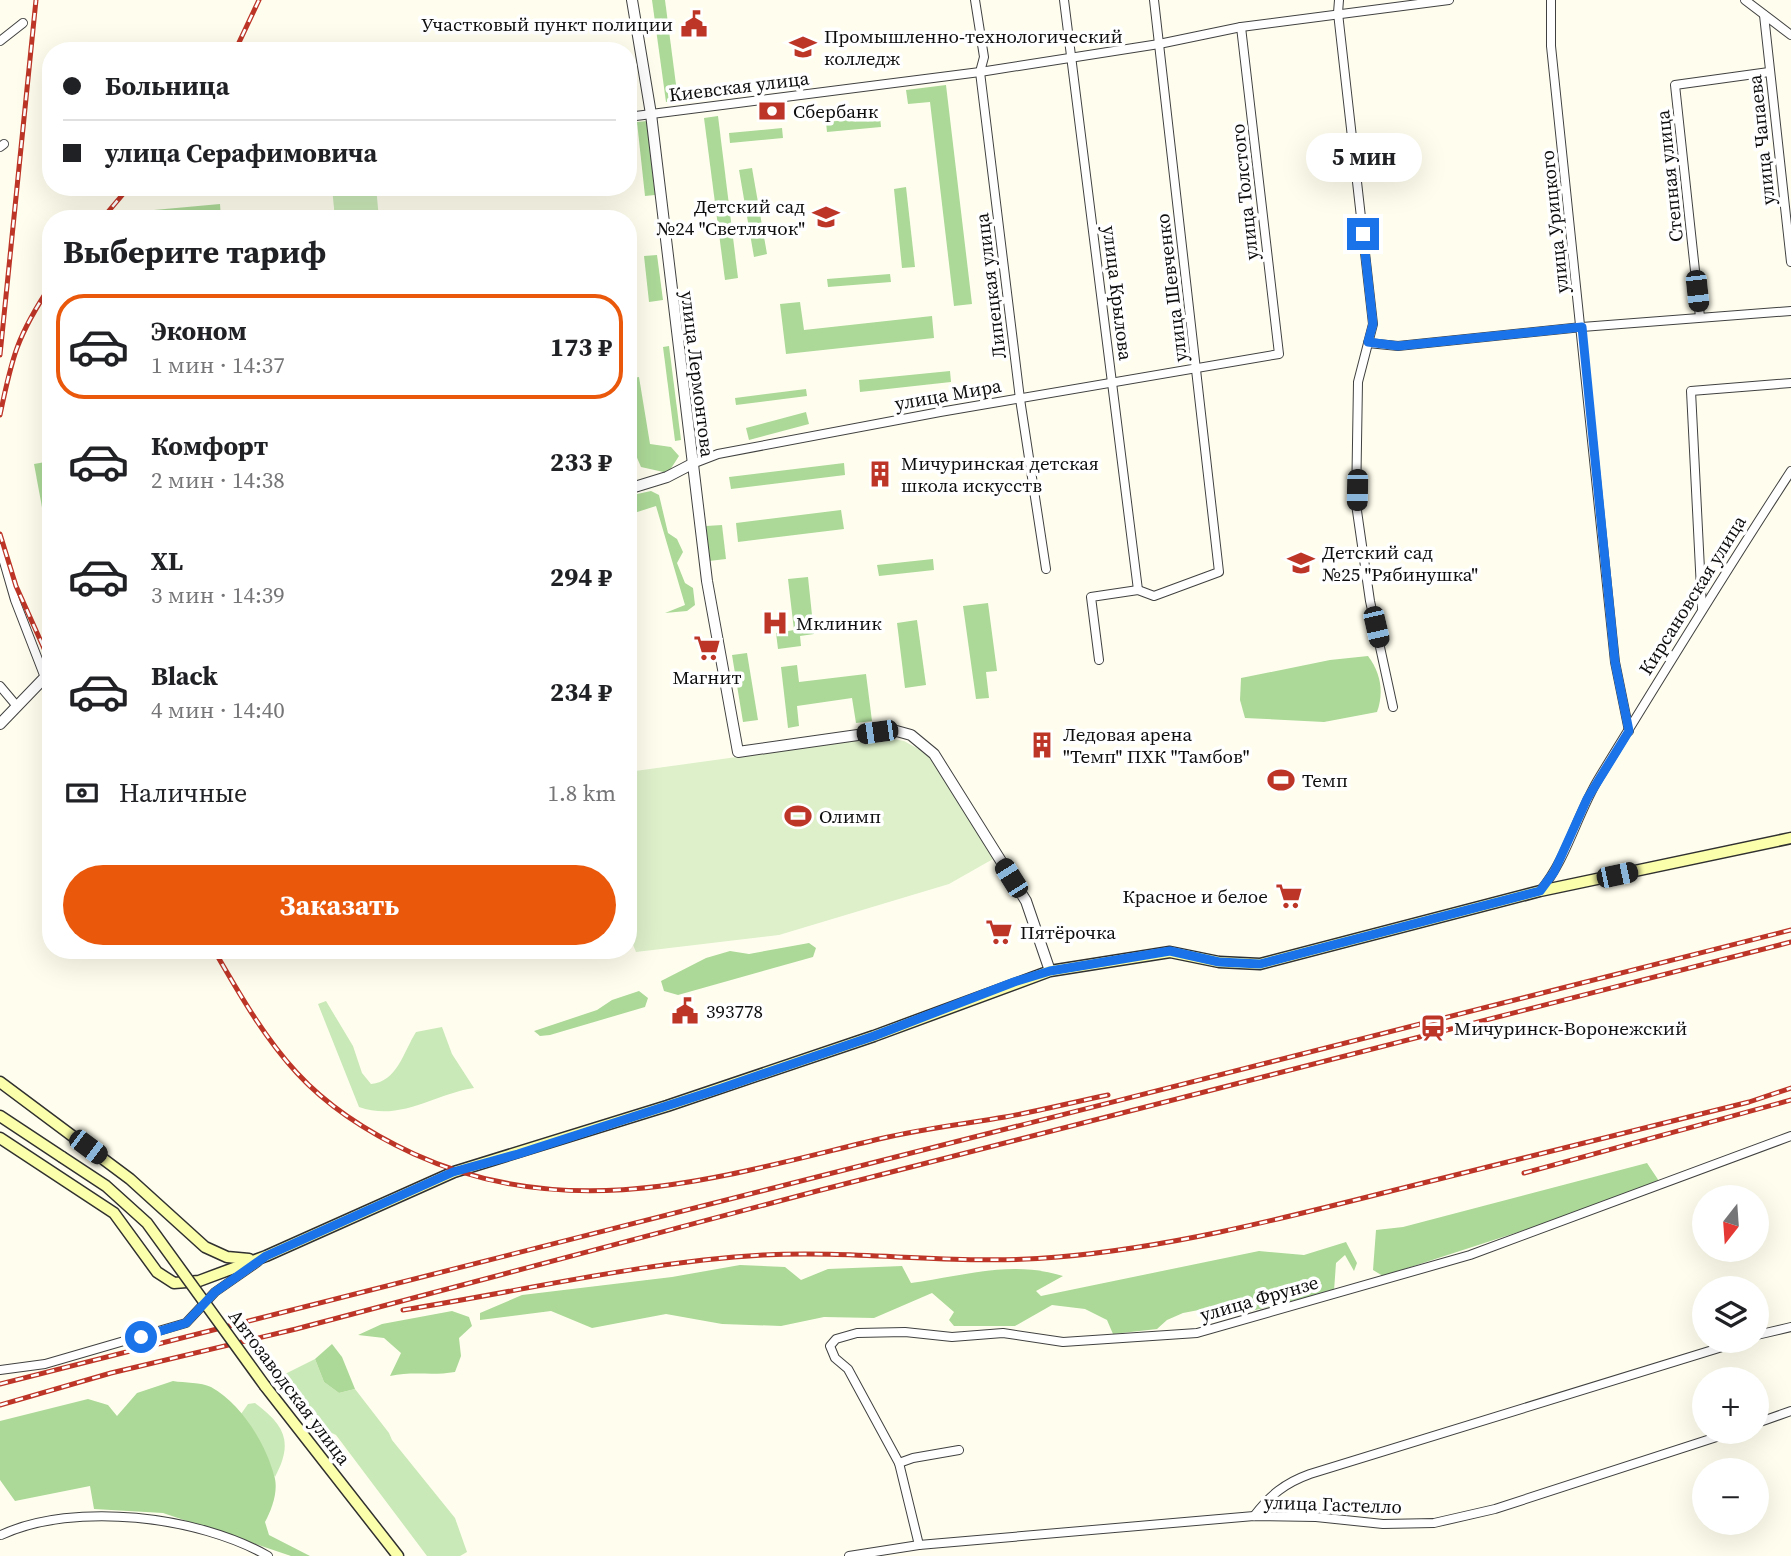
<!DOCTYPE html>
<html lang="ru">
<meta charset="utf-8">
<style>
body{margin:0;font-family:"Source Serif 4",serif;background:#f6f6f6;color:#202124;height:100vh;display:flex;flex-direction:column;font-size:26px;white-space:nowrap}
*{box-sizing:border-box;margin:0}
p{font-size:23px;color:#757577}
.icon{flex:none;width:38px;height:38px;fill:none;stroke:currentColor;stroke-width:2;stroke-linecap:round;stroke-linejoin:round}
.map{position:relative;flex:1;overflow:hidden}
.drawer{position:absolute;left:42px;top:210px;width:595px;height:749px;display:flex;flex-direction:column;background:#fff;border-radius:28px;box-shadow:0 7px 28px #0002}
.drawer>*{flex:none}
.banner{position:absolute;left:42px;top:42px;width:595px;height:154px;border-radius:28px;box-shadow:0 7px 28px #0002;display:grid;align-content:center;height:154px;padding:0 21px;background:#fff}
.needle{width:46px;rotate:197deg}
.controls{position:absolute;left:1692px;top:1185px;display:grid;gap:14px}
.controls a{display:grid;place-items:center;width:77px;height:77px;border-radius:50%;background:#fff;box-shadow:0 7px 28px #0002;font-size:35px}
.end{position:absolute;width:32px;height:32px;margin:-16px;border:9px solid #1a73e8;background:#fff;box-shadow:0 0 0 4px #fff}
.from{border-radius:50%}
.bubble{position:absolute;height:49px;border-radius:24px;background:#fff;box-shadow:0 7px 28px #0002;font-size:23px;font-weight:700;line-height:49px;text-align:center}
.car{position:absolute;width:21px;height:42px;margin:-21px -10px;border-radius:9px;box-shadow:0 0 5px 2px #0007;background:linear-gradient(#222 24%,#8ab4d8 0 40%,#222 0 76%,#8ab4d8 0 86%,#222 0)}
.banner b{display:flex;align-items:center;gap:24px;height:66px;font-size:26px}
.banner b+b{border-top:2px solid #e0e0e0}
.banner i{width:18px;height:18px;background:#202124}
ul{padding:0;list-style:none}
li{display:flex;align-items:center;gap:21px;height:105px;margin:0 14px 10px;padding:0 7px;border:4px solid transparent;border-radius:28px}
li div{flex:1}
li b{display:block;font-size:26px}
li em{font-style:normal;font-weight:700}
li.current{border-color:#ea580c}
li>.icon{width:63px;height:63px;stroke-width:1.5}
h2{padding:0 21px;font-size:32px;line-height:84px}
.pay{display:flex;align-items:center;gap:18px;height:77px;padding:0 21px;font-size:26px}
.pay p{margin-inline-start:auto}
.cta{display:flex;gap:14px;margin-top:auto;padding:14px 21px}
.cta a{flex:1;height:80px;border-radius:42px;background:#ea580c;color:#fff;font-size:28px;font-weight:700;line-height:80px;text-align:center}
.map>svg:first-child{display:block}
</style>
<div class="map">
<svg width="1791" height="1556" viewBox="0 0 1791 1556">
<rect width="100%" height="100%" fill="#fffeee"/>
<g fill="#cae9b8">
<path d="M332 187H376L379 219H335Z"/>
<path d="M326 1001 353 1046 362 1073 371 1084C397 1082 404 1051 416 1032L442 1027 452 1054 474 1088C434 1094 400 1122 359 1107L318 1004Z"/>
<path d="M315 1359 324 1382 339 1393 355 1389 389 1433 392 1440 455 1518 467 1552 460 1556H427L336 1435 319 1427 285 1396V1374Z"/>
<path d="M255 1403C286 1426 293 1443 275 1477L241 1414 248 1404Z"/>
</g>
<g fill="#acd998">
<path d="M652 0H665L678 100 666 102Z"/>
<path d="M946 85 972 304 954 306 930 102 908 104 906 90Z"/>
<path d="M718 116 738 278 725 280 704 118Z"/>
<path d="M880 117 881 127 827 132 826 122Z"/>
<path d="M647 121 655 195 645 196 637 122Z"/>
<path d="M782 128 783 138 730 143 729 133Z"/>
<path d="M752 168 767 254 754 257 739 170Z"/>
<path d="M906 187 915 267 902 268 894 189Z"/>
<path d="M220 204 221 219H155L154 210Z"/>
<path d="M657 255 663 300 649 302 644 256Z"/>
<path d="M890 274 891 282 828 287 827 279Z"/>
<path d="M800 302 804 330 932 316 934 338 786 354 780 304Z"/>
<path d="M669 346 681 440 675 441 663 347Z"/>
<path d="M950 371 951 382 860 392 859 380Z"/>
<path d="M639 377 650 444 671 447 679 456 668 473 641 467 629 439 628 379Z"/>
<path d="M806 389 807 396 736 405 735 398Z"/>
<path d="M806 412 809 424 749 440 746 428Z"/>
<path d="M51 461V545H49L34 464Z"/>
<path d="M844 463 845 475 731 489 729 477Z"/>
<path d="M651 491 659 495 668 533 677 539 683 552 677 563 685 583 693 588 695 605 687 611 665 613 685 605 656 506 628 515V496Z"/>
<path d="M841 510 844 529 738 542 736 523Z"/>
<path d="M722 525 726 559 709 561 706 526Z"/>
<path d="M933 559 934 570 879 576 877 565Z"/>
<path d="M808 577 814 634 800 636 801 646 778 649 776 633 794 630 788 579Z"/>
<path d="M988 603 997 671 986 672 989 698 976 699 963 606Z"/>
<path d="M917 620 926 685 905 688 897 623Z"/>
<path d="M747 653 758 720 743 722 732 655Z"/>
<path d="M1368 656C1381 673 1384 693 1377 712L1324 722 1245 718 1240 700 1241 678 1330 660Z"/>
<path d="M797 665 799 682 866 674 872 721 856 723 852 698 797 706 799 726 788 728 781 667Z"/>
<path d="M809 943 816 948 813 957 678 995 664 991 661 981 706 958 730 951 749 954Z"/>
<path d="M639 991 648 998 645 1007 550 1035 540 1036 534 1031 597 1010 612 1000Z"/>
<path d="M1647 1163 1659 1181 1543 1224 1383 1276 1373 1270 1376 1230 1403 1227Z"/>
<path d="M1346 1242 1357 1263 1354 1271 1345 1255 1336 1263 1334 1291 1223 1318 1204 1309 1183 1313 1167 1320 1157 1329 1113 1334 1107 1320 1085 1309 1052 1305 1015 1326H954L949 1320 954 1312 932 1293 874 1318 824 1317 781 1326 722 1324 666 1314 592 1328 551 1311 480 1320V1313L522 1295 672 1277 740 1265 785 1267 801 1280 828 1269 902 1266 911 1283C962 1276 1012 1260 1063 1276L1036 1291 1041 1296 1259 1251 1304 1255Z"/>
<path d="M452 1311 469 1317 472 1326 459 1338 461 1356 455 1372C432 1376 413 1371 390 1376L401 1353 384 1338 358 1335 382 1324Z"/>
<path d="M332 1344 342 1357 355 1389 339 1393 324 1382 315 1359Z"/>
<path d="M173 1381C185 1383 201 1382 211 1387 241 1404 265 1442 274 1475 279 1490 272 1509 265 1522L269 1535 310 1556H291L163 1513 94 1509 90 1486 15 1501 0 1480V1421L88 1399 108 1405 117 1416 137 1393Z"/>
</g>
<path fill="#ddf0ca" d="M882 737 904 741 931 756 993 859 949 884 779 935 636 952 628 932V772Z"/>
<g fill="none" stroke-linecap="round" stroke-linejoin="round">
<g stroke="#414141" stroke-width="10">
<g id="minor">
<path d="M975 0 984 57 980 72 1020 399 1046 569"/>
<path d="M1064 0 1138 590"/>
<path d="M1339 0 1338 13 1373 324 1358 382 1356 504 1370 601 1393 707"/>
<path d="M1551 0V46L1615 662 1629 731"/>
<path d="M1745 0 1791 35"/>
<path d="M1764 15 1791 262"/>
<path d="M0 41 23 23"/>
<path d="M628 117 980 72 1159 44 1241 27 1449 0"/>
<path d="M0 147 4 144"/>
<path d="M1700 317 1675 85 1769 72"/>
<path d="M1368 343 1398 346 1582 327 1791 311"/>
<path d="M692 464 718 454 940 412 1279 354 1241 27"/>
<path d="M0 548 15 600 44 675"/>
<path d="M1702 609 1691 391 1791 383"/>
<path d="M1099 660 1091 597 1138 590 1154 596 1219 572 1154 0"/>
<path d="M0 686 16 705"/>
<path d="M1540 891C1567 859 1577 814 1599 778 1662 675 1725 572 1791 471"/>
<path d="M1757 1335 1791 1327"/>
<path d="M0 1370 45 1364 186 1323 215 1292 258 1262"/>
<path d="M1757 1423 1791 1411"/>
<path d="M959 1450 913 1458 899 1463 848 1369 835 1358 830 1346 836 1339 857 1333 905 1332 952 1337 1003 1333 1063 1342 1197 1333 1470 1255 1791 1136"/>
<path d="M899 1463 919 1545"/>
<path d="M1254 1516C1270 1495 1285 1483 1310 1474L1745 1340"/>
<path d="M1 1535C75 1501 198 1516 268 1556"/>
<path d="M849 1556 919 1545 1254 1516 1316 1517 1383 1524 1434 1523 1495 1509 1732 1432"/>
</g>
</g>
<g stroke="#414141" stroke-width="12">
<g id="tertiary">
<path d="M632 0 651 114 707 581 738 752 893 730 911 735 934 754 1026 901 1050 971"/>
<path d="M628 489 667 477 692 464"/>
<path d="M0 724 51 671"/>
</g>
</g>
<g stroke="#303030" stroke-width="13">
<g id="secondary">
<path d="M0 1082 130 1179 205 1247 227 1257 249 1259"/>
<path d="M0 1116 62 1157"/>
<path d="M0 1138 114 1213 157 1272 174 1283 199 1281 266 1256 454 1172 667 1106 874 1036 1050 971 1170 952 1219 962 1260 964 1540 891 1791 838"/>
<path d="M265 1386 398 1556"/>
</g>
</g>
<use href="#minor" stroke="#fff" stroke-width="8"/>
<use href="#tertiary" stroke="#fff" stroke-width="10"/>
<use href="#secondary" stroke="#fbfeaa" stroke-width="10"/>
<g stroke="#bd3527" stroke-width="5">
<g id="rail">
<path d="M235 51 259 0"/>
<path d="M102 219 129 187"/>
<path d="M0 355 36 0"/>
<path d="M0 415C12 357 17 336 51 285"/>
<path d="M0 534 16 586 51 664"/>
<path d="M214 950C239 993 263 1036 297 1073 329 1108 371 1134 414 1154 572 1226 720 1177 879 1139 921 1129 963 1124 1005 1117 1039 1111 1074 1102 1108 1095"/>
<path d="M1524 1173 1791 1100"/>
<path d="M403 1310C522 1291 642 1262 763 1255 861 1250 960 1266 1058 1257 1173 1247 1284 1218 1395 1190 1513 1161 1631 1131 1749 1102L1791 1088"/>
<path d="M0 1384 1791 930"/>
<path d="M0 1405 111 1373 296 1329 817 1191 1791 942"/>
</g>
</g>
<use href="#rail" stroke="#fff" stroke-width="2.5" stroke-dasharray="8" stroke-linecap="butt"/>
<g stroke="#303030" stroke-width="13" stroke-linecap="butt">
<path id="secondary-bridge" d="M62 1157 106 1186 147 1223 265 1386"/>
</g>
<use href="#secondary-bridge" stroke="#fbfeaa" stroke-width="10"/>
</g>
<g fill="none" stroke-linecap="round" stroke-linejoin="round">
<path stroke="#1a73e8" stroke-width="9" d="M141 1337 186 1323 215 1292 266 1256 453 1172 518 1154 719 1089 874 1036 1014 982 1050 971 1170 951 1219 962 1260 964 1540 891 1554 872 1587 799 1629 731 1615 662 1582 327 1398 346 1368 342 1373 324 1363 234"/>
</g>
<defs>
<g id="civic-bare" transform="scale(2.1)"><path d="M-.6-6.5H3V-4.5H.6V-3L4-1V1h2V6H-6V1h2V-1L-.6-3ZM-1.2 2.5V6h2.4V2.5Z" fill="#bd3527" stroke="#fff" stroke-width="2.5" paint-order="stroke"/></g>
<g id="university-bare" transform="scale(2.1)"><path d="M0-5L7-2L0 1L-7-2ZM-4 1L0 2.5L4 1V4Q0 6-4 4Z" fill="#bd3527" stroke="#fff" stroke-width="2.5" paint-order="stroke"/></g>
<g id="bank-bare" transform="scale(2.1)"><path d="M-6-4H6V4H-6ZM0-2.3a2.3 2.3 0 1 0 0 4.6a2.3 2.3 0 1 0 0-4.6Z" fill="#bd3527" stroke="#fff" stroke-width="2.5" paint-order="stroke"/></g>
<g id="school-bare" transform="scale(2.1)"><path d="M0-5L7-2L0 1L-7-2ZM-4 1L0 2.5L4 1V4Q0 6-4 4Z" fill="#bd3527" stroke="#fff" stroke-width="2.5" paint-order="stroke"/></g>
<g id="building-bare" transform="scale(2.1)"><path d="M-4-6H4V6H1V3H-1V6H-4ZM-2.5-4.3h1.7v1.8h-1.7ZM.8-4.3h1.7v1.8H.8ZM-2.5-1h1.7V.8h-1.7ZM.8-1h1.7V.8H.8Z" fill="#bd3527" stroke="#fff" stroke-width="2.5" paint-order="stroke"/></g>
<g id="hospital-bare" transform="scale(2.1)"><path d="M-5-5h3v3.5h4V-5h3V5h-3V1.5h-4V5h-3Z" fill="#bd3527" stroke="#fff" stroke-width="2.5" paint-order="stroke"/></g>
<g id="supermarket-bare" transform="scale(2.1)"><path d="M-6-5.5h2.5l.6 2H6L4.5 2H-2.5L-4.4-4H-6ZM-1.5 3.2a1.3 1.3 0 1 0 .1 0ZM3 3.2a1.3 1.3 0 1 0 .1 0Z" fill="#bd3527" stroke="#fff" stroke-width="2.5" paint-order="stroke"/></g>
<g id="stadium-bare" transform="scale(2.1)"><path d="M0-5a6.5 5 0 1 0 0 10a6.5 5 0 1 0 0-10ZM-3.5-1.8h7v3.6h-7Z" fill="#bd3527" stroke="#fff" stroke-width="2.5" paint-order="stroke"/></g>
<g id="station-bare" transform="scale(2.1)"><path d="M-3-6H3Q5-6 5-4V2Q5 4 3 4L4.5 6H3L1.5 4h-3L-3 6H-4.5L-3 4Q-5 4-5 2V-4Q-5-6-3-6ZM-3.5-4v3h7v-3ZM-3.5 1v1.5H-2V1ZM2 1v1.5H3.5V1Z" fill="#bd3527" stroke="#fff" stroke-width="2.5" paint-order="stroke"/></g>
</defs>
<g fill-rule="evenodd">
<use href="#civic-bare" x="694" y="24"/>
<use href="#university-bare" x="803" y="47"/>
<use href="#bank-bare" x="772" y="111"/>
<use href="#school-bare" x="826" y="217"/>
<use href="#building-bare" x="880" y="474"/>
<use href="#school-bare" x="1301" y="563"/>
<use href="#hospital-bare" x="775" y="623"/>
<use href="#supermarket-bare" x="707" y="648"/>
<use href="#building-bare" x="1042" y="745"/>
<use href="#stadium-bare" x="1281" y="780"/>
<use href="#stadium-bare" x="798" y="816"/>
<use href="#supermarket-bare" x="1289" y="896"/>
<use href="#supermarket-bare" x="999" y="932"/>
<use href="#civic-bare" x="685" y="1011"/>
<use href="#station-bare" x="1433" y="1028"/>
</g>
<g text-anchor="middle" stroke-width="7" stroke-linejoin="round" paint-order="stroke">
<g font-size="19" fill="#0e0e0e" stroke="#fff" text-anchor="start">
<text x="673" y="31" text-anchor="end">Участковый пункт полиции</text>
<text x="824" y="43">Промышленно-технологический<tspan x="824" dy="22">колледж</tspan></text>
<text x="793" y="118">Сбербанк</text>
<text x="805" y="213" text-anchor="end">Детский сад<tspan x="805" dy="22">№24 "Светлячок"</tspan></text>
<text x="901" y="470">Мичуринская детская<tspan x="901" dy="22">школа искусств</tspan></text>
<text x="1322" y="559">Детский сад<tspan x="1322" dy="22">№25 "Рябинушка"</tspan></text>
<text x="796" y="630">Мклиник</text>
<text x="707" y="684" text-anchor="middle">Магнит</text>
<text x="1063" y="741">Ледовая арена<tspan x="1063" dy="22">"Темп" ПХК "Тамбов"</tspan></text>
<text x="1302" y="787">Темп</text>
<text x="819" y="823">Олимп</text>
<text x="1268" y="903" text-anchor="end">Красное и белое</text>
<text x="1020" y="939">Пятёрочка</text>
<text x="706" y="1018">393778</text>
<text x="1454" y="1035">Мичуринск-Воронежский</text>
</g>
<g font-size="19" fill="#0e0e0e" stroke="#fff">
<text transform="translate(739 86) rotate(-7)" y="7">Киевская улица</text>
<text transform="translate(1761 140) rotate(-96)" y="7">улица Чапаева</text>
<text transform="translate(1669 176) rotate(-96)" y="7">Степная улица</text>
<text transform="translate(1244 192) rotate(-96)" y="7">улица Толстого</text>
<text transform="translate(1554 222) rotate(-96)" y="7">улица Урицкого</text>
<text transform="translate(990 286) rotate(-97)" y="7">Липецкая улица</text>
<text transform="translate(1171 288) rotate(-97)" y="7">улица Шевченко</text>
<text transform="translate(1118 293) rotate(83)" y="7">улица Крылова</text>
<text transform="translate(698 374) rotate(83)" y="7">улица Лермонтова</text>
<text transform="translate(948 394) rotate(-10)" y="7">улица Мира</text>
<text transform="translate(1692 595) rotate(-58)" y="7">Кирсановская улица</text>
<text transform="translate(1259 1298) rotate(-16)" y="7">улица Фрунзе</text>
<text transform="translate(290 1387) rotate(53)" y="7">Автозаводская улица</text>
<text transform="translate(1333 1504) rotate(2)" y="7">улица Гастелло</text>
</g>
</g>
</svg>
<div class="controls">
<a><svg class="needle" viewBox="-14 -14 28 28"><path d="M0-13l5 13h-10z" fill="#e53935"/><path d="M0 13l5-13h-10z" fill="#757577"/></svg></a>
<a><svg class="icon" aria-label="layers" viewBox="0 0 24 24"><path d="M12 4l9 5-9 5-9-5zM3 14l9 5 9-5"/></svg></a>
<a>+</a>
<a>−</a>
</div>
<i class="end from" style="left:141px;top:1337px"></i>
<i class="end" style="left:1363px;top:234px"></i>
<div class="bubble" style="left:1306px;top:133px;width:116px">5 мин</div>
<i class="car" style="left:1697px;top:291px;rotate:174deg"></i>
<i class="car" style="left:1357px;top:490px;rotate:181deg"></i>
<i class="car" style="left:1376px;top:627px;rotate:167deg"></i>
<i class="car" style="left:877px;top:732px;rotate:262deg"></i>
<i class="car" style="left:1617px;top:875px;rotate:78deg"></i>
<i class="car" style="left:1011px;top:878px;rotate:328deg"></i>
<i class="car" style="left:88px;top:1147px;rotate:127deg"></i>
<div class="banner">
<b><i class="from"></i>Больница</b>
<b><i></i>улица Серафимовича</b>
</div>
<section class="drawer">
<h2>Выберите тариф</h2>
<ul>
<li class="current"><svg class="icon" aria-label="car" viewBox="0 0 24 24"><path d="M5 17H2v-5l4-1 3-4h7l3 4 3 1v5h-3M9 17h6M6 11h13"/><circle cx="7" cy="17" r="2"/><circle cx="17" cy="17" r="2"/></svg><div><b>Эконом</b><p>1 мин · 14:37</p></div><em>173 ₽</em></li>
<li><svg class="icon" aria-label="car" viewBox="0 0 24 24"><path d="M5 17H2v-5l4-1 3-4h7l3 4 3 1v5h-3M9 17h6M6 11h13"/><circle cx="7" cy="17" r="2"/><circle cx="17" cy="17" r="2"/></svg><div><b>Комфорт</b><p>2 мин · 14:38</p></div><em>233 ₽</em></li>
<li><svg class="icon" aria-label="car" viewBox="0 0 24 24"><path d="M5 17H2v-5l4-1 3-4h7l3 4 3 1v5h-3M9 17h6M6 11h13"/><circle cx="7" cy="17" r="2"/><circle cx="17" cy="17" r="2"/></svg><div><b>XL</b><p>3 мин · 14:39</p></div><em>294 ₽</em></li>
<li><svg class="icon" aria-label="car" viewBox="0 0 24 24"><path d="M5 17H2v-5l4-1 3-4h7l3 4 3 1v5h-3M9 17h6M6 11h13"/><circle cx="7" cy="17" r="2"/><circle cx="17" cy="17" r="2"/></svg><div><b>Black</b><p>4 мин · 14:40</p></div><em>234 ₽</em></li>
</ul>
<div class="pay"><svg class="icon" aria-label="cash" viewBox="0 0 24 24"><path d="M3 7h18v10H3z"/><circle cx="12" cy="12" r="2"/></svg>Наличные<p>1.8 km</p></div>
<div class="cta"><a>Заказать</a></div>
</section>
</div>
